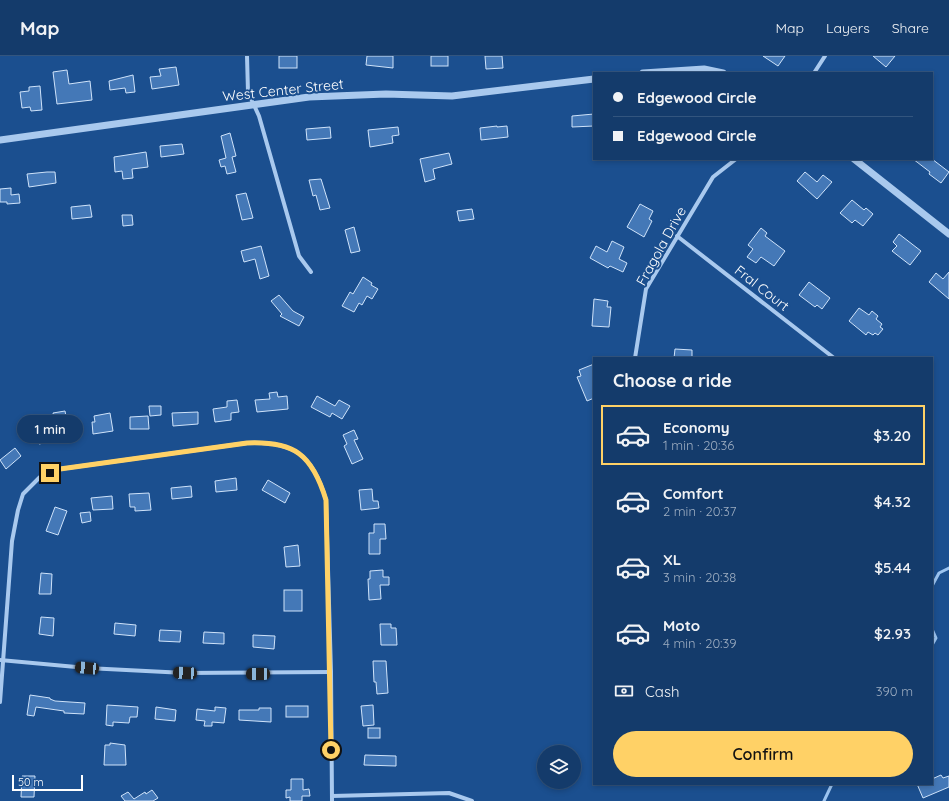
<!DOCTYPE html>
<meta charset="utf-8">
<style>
body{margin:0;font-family:Quicksand,sans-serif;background:#1d4271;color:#f1f3f6;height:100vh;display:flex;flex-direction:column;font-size:15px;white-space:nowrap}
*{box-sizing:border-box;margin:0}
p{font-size:13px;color:#9dadc1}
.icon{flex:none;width:22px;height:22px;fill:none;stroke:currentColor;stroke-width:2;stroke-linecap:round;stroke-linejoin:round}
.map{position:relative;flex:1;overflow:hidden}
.side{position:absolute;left:593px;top:301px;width:340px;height:428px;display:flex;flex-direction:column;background:#143b6b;border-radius:0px;box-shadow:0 2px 6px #0003,0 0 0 1px #33557e}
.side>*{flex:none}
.banner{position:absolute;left:593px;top:16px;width:340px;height:88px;border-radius:0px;box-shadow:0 2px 6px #0003,0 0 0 1px #33557e;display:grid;align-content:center;height:88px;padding:0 20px;background:#143b6b}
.tools{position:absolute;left:537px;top:689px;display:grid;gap:8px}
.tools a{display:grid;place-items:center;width:44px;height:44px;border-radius:50%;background:#143b6b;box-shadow:0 2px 6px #0003,0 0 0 1px #33557e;font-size:20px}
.scale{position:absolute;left:12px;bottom:10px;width:71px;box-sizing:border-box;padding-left:4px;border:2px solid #fff;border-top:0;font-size:11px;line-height:14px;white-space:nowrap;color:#fff;-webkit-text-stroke:3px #1b4f8f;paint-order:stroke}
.end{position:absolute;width:18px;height:18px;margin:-9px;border:5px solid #ffd166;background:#111;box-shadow:0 0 0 2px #111}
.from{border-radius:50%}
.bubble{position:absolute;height:28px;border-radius:14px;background:#143b6b;box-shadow:0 2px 6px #0003,0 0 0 1px #33557e;font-size:13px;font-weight:600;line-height:28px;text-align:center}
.car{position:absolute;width:12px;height:24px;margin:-12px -6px;border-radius:5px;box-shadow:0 0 3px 1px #0007;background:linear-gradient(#222 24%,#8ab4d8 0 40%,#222 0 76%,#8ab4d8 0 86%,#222 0)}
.banner b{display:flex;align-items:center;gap:14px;height:38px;font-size:15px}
.banner b+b{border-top:1px solid #33557e}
.banner i{width:10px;height:10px;background:#f1f3f6}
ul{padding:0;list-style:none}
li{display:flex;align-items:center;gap:12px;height:60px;margin:0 8px 6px;padding:0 12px;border:2px solid transparent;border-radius:0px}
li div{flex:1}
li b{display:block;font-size:15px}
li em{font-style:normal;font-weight:600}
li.current{border-color:#ffd166}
li>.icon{width:36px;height:36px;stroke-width:1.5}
h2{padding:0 20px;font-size:18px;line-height:48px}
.pay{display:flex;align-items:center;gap:10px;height:44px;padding:0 20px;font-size:15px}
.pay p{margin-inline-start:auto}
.primary-button{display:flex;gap:8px;margin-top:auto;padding:8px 20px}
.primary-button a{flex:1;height:46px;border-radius:24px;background:#ffd166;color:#111;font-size:16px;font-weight:600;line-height:46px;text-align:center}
header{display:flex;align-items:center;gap:24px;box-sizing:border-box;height:56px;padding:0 20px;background:#143b6b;border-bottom:1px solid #33557e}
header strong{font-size:19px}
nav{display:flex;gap:22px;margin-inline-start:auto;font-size:14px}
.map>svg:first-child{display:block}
</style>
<header>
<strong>Map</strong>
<nav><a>Map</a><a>Layers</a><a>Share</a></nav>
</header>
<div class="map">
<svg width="949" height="745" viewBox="0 0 949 745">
<rect width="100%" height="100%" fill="#1b4f8f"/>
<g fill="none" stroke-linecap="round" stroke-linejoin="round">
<g stroke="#9cc4f0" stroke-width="3">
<path d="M932 530 939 517 949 512"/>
<path d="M932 573 936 582 932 589"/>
<path d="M824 745 832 728"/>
</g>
</g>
<g fill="#4478b7" stroke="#cfe3fa">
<rect x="279" y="0" width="18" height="12"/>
<path d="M367 0H393V12L366 9Z"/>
<rect x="431" y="0" width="17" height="10"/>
<path d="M485 0H502L503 12 486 13Z"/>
<path d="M763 0H785L778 10Z"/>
<path d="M873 0H895L886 11Z"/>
<path d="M176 11 179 29 152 33 150 21 161 20 159 13Z"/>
<path d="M67 14 69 28 90 25 92 44 57 48 53 16Z"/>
<path d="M133 19 135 36 126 37 125 32 110 34 109 25Z"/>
<path d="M40 30 42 54 31 55 30 51 22 52 20 36 29 35V31Z"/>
<path d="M594 58V70L572 71V60Z"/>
<path d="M497 70V71L507 70 508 81 481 84 480 72Z"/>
<path d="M330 71 331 82 307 84 306 73Z"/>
<path d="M398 71 399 79 392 80 393 87 370 91 368 74Z"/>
<path d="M230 77 236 100 232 101 236 116 227 118 225 110 221 111 219 104 226 102 221 80Z"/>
<path d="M182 88 184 98 161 101 160 90Z"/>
<path d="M146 96 148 111 132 113 133 122 123 123 122 115 115 116 114 101Z"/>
<path d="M449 97 452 108 433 113 435 123 425 126 420 103Z"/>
<path d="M913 103H932L949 116 941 127 929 118 930 116Z"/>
<path d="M47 116H55L56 127 29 131 27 118Z"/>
<path d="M805 116 817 126 823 119 832 126 817 143 797 125Z"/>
<path d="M321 123 330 152 320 154 316 139 313 140 309 124Z"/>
<path d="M11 132V139L19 138 20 147 7 148V146H0V133Z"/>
<path d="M246 137 253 162 242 164 236 139Z"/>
<path d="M852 144 864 154 866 152 873 158 863 170 855 164 852 167 840 157Z"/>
<path d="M640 148 653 155 649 163 652 165 644 181 627 171Z"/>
<path d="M90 149 92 161 72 163 71 151Z"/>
<path d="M472 153 474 163 459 165 457 155Z"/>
<path d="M122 159H132L133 169 123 170Z"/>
<path d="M354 171 360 195 351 197 345 174Z"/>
<path d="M761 172 767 177 765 180 785 195 774 210 761 201 756 207 747 201 753 193 748 189Z"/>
<path d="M899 178 921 195 910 209 892 195 897 190 893 186Z"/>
<path d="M612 185 624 191 619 203 627 207 623 216 610 210 608 212 590 202 596 190 607 196Z"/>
<path d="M261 190 269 220 260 223 255 203 244 206 241 195Z"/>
<path d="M949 216V243L929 226 936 217 943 223Z"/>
<path d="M363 221 372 227 371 229 378 233 372 243 367 240 362 249 359 247 354 256 342 250 350 236 353 238Z"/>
<path d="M809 226 830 242 822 253 817 249 815 251 799 239Z"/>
<path d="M279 239 293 255 304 261 299 270 280 260 282 258 271 245Z"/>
<path d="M594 243 608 245 607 251H611L609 271 592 270Z"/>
<path d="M859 252 869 259 872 255 878 260 876 263 882 268 880 271 883 273 878 279 875 277 873 279 868 276 866 279 849 265Z"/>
<path d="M675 293 692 294V302H674Z"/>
<path d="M594 308V342L587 345 577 321 581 320 579 314Z"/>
<path d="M277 336 278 341 287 340 288 353 257 356 255 344 270 343 269 337Z"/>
<path d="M317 340 335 350 339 344 350 350 342 363 332 357 330 361 311 351Z"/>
<path d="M237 344 239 356 231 357V364L215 366 213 353 227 351V345Z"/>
<path d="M149 350H161V359L150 360Z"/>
<path d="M65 355 67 366 56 369 59 384 39 388 37 378 49 375 47 368 55 367 53 357Z"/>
<path d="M198 356V368L173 370 172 357Z"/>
<path d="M110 357 113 375 93 378 92 366H95L94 360Z"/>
<path d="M148 360 149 373H130V361Z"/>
<path d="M354 374 358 383 354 384 363 403 352 408 344 390 347 388 343 379Z"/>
<path d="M15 392 21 400 6 413 0 404Z"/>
<path d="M236 422 237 434 216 436 215 425Z"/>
<path d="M268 424 290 437 285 447 262 434Z"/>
<path d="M191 430 192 441 172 443 171 432Z"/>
<path d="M372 433 373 445H378L379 452 361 454 359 434Z"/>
<path d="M149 437 151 454 135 455V451H130L129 438Z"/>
<path d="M112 440 113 453 93 454 91 442Z"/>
<path d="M55 451 67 455 58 479 46 475Z"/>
<path d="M90 456 91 465 82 467 80 457Z"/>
<path d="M374 468H385L386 483H380V498H369V477H374Z"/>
<path d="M298 489 300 510 286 511 284 491Z"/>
<path d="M383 514V521H389V529H380L381 543 369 544 368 523H370V515Z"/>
<path d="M41 517 52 518 51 538H39Z"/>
<rect x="284" y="534" width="18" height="21"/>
<path d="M41 561 54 562 53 580 39 578Z"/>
<path d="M115 567 136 569 135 580 114 578Z"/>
<path d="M380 568H391V572H396L397 589H381Z"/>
<path d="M160 574 181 575 180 586 159 585Z"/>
<path d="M204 576 224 577V588L203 587Z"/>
<path d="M253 579 275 580 274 593 253 591Z"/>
<path d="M373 605H386L388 637 377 638 376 626H374Z"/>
<path d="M30 639 50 642V643L55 645 85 647 84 658 64 657V655L36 651 34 660 27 659Z"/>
<path d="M107 649 138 651 137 661H130L129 667 113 666V670L106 669Z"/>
<path d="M373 649 374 669 363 670 361 650Z"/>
<rect x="286" y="650" width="22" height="11"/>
<path d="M156 651 176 654 175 665 155 663Z"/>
<path d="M215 651 226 652 224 667 212 666V670H204L205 665 196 664 197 653 215 655Z"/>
<path d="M259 652H271V666L239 664V654H259Z"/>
<rect x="368" y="672" width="12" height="10"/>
<path d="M110 687 125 689 126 709H104L105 689H110Z"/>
<path d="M365 699 396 700V710L364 709Z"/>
<path d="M941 719 943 722 949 720V731L923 742 917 728H932V723Z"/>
<path d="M22 720H35L34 741H21Z"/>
<path d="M291 723H303V734L309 733 310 740H302V745H290V741L286 742V734H291Z"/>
<path d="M152 734 158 742 153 745H125L121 740 128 736 134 743 145 736 146 738Z"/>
</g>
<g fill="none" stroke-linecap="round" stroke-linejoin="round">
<g stroke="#a9c9ee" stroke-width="4">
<path d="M247 0 248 36 259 60 299 200 311 216"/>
<path d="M814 17 825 0"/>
<path d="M677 180 834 302"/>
<path d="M635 302 646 233 713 121 736 103"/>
<path d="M0 604 87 612 185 617 331 616"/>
<path d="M0 646 12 485 18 454 23 438 40 421 60 413 247 387C294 385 313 399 326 444L331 616 332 745"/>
<path d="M332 740 449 737 472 745"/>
</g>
<g stroke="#a9c9ee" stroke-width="7">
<path d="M643 17 704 13 723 17"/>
<path d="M0 84 309 41 386 38 452 40 594 23"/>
<path d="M854 103 949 178"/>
</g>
</g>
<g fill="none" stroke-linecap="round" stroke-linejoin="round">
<path stroke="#ffd166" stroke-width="5" d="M50 417 60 413 247 387C294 385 312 398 326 444L331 694"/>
</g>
<g text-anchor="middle" stroke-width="4" stroke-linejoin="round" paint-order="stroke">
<g font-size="14" fill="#fff" stroke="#1b4f8f">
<text transform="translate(283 34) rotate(-6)" y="5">West Center Street</text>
<text transform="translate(661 190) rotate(-61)" y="5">Fragola Drive</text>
<text transform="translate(762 232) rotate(38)" y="5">Fral Court</text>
</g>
</g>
</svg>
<div class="tools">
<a><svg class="icon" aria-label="layers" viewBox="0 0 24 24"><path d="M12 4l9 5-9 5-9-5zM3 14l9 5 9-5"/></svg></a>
</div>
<div class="scale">50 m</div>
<i class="end from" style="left:331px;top:694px"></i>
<i class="end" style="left:50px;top:417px"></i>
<div class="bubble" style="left:17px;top:359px;width:66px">1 min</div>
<i class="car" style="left:87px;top:612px;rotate:275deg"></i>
<i class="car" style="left:185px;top:617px;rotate:273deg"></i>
<i class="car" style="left:258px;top:618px;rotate:270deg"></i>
<div class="banner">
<b><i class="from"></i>Edgewood Circle</b>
<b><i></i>Edgewood Circle</b>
</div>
<section class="side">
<h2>Choose a ride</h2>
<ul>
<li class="current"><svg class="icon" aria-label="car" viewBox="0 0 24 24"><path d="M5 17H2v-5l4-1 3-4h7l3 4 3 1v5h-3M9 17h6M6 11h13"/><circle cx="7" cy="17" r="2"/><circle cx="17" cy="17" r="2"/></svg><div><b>Economy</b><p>1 min · 20:36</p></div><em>$3.20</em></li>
<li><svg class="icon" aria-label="car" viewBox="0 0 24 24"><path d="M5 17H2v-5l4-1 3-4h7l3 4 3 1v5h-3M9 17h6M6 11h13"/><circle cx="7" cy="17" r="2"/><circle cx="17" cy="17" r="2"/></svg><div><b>Comfort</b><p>2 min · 20:37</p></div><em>$4.32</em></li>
<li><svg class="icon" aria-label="car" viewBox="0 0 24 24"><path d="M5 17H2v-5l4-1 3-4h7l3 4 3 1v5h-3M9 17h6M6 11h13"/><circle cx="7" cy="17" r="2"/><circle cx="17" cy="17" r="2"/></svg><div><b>XL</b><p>3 min · 20:38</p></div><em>$5.44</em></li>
<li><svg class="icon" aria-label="car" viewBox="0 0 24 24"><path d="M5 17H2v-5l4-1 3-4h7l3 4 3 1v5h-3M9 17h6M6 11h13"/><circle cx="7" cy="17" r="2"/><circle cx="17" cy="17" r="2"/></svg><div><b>Moto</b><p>4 min · 20:39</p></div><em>$2.93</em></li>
</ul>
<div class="pay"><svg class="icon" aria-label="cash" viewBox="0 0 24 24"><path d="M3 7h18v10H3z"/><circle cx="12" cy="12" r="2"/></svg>Cash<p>390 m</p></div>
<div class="primary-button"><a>Confirm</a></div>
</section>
</div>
